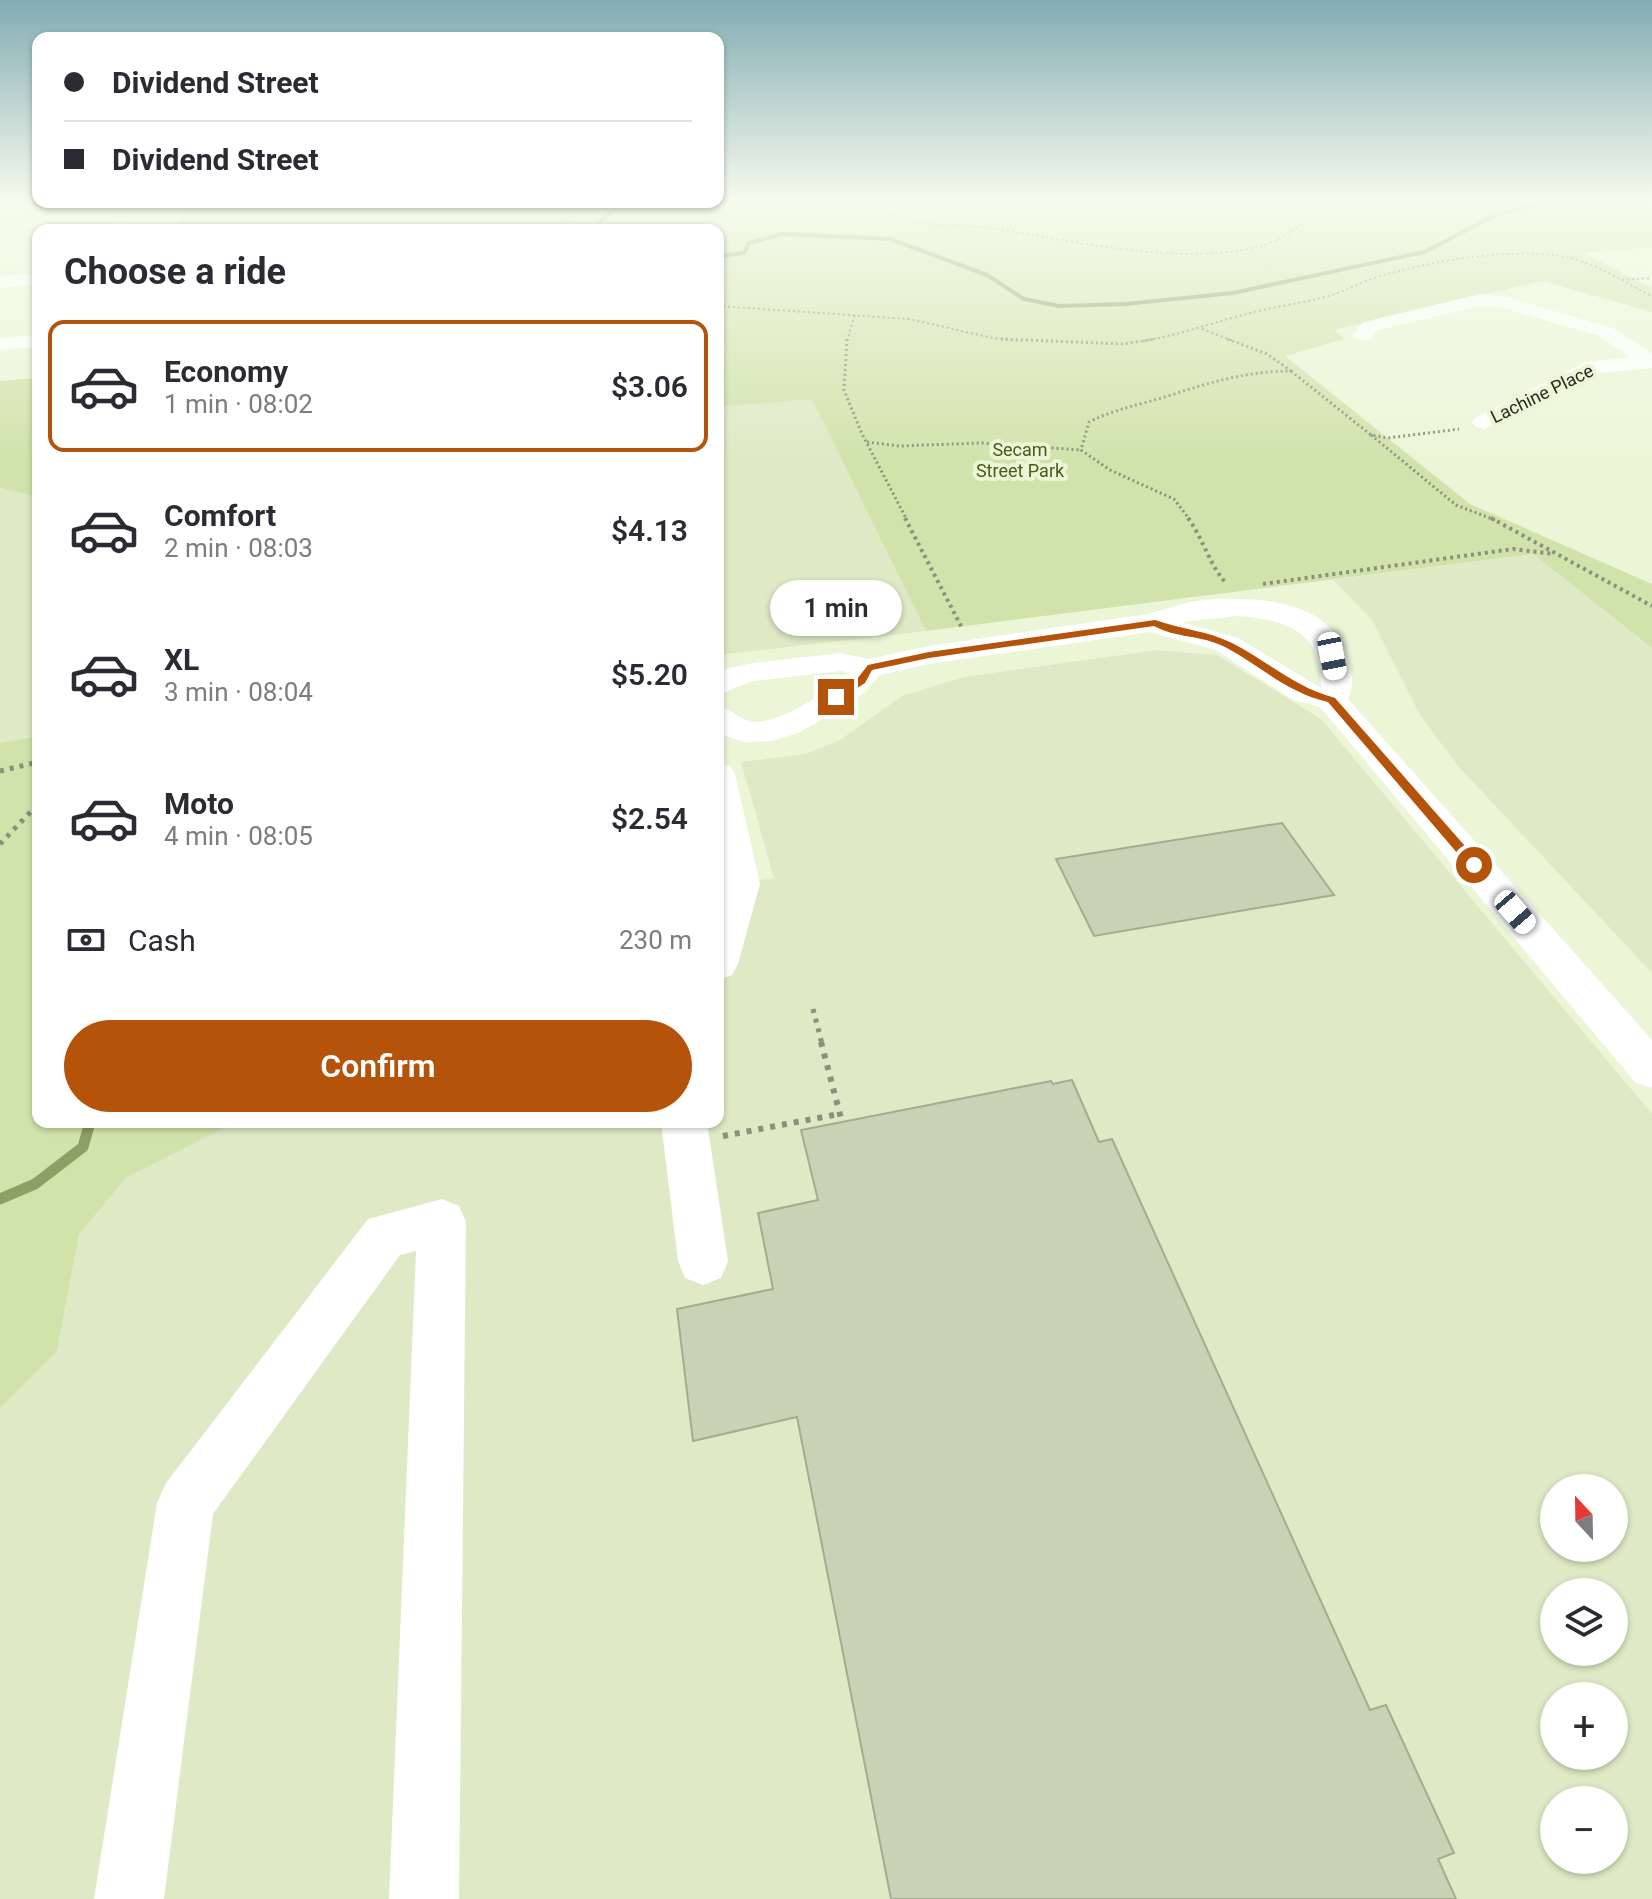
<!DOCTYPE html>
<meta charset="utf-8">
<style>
body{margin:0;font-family:Roboto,sans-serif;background:#f2f2f3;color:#2b2b33;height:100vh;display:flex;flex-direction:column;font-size:30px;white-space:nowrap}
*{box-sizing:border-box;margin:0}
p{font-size:26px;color:#7c7c81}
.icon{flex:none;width:44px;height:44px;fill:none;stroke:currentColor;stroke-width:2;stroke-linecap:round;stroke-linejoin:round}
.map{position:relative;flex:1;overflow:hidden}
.panel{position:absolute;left:32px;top:224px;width:692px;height:904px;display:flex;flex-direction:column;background:#fff;border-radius:16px;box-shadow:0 2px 6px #0004}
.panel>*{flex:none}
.banner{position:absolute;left:32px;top:32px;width:692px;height:176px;border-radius:16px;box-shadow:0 2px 6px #0004;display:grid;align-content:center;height:176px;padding:0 32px;background:#fff}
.needle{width:52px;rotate:338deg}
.tools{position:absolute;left:1540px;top:1474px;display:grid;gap:16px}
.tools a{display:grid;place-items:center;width:88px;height:88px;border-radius:50%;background:#fff;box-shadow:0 2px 6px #0004;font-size:40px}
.end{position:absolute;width:36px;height:36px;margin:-18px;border:10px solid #b45309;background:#fff;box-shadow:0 0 0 4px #fff}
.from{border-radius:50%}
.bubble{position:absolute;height:56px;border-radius:28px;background:#fff;box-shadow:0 2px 6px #0004;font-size:26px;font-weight:600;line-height:56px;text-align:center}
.car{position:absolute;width:24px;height:48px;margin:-24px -12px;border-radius:10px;box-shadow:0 0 6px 2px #0007;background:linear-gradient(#fff 24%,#345 0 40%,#fff 0 76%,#345 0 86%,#fff 0)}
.banner b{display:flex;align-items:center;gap:28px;height:76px;font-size:30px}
.banner b+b{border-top:2px solid #e1e1e2}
.banner i{width:20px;height:20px;background:#2b2b33}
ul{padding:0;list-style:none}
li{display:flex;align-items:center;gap:24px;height:132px;margin:0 16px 12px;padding:0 16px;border:4px solid transparent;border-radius:16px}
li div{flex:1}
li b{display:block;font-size:30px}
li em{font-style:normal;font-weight:600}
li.selected{border-color:#b45309}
li>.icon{width:72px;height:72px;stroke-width:1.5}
h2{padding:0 32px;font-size:36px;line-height:96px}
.pay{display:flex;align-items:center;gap:20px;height:88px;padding:0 32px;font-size:30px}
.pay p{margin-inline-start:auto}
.button{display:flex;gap:16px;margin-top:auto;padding:16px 32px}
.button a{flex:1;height:92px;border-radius:48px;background:#b45309;color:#fff;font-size:32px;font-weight:600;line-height:92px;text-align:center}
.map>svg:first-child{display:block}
</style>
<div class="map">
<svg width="1652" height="1899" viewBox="0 0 1652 1899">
<rect width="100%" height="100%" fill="#ebf6d7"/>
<g fill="#ddeac5" fill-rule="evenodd">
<path d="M812 398 926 631 718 655V407Z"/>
<path d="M0 488 38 497V736L0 743Z"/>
<path d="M1533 554 1652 648V973L1458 766 1420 715 1372 620 1333 580Z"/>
<path d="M1157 650 1217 655 1321 719 1652 1114V1899H0V1408L57 1351 79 1234 127 1177 236 1122H718V887L774 878 741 762 806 754 840 740 902 696 964 677ZM1554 1488H1614V1548H1554ZM1554 1592H1614V1652H1554ZM1554 1696H1614V1756H1554ZM1554 1800H1614V1860H1554Z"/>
</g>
<g fill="#d0e3ab">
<path d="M718 199H1652V247L1584 253 1652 288V312L1542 281 1334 330 1344 339 1285 356 1470 504 1652 584V648L1533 554 926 631 812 399 718 407V230H177L183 202H718Z"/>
<path d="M38 378V497L0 488V381Z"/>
<path d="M38 736V1122H236L127 1177 79 1234 57 1351 0 1408V743Z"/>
</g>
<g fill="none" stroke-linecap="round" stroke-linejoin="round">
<g stroke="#8c9f64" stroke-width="4">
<path d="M593 230 620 202"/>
<path d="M718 256 744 253 749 243 782 234 890 239 987 275 1024 299 1059 306 1125 304 1233 293 1424 252 1498 214 1541 204 1537 199"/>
</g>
<path stroke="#8c9f64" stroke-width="11" d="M0 1199 35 1184 83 1147 90 1122"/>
</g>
<g fill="#c8d3b5" stroke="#a2ac8f" stroke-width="2">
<path d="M1282 823 1334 895 1094 936 1056 859Z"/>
<path d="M1072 1080 1099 1142 1112 1139 1370 1710 1386 1705 1454 1853 1438 1859 1456 1899H891L797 1417 693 1441 677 1309 773 1289 758 1213 818 1200 801 1130 1051 1081 1053 1084Z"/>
</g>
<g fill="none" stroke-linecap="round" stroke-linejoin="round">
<g stroke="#89907b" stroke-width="2" stroke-dasharray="2 3" stroke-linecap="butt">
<path d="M863 199C902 231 950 222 997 229 1071 240 1247 283 1304 221L1301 212 1285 199"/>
<path d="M554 230 573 213 562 202"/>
<path d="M1622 280 1652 278"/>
<path d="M718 306 909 319 993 338 1021 341"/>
<path d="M1202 329 1233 341"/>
<path d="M847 341 855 314"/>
<path d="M1143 341C1185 334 1225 318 1267 309 1290 304 1315 301 1338 293 1349 289 1360 283 1371 279 1426 261 1526 243 1581 261 1605 269 1629 285 1652 296"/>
</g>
<g stroke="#89907b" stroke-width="3" stroke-dasharray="2 3" stroke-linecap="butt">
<path d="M847 339 844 390 862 434 907 520"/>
<path d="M1001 339 1123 344 1156 339"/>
<path d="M1291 371 1371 435 1388 438 1459 429"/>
<path d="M1371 435 1456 505 1495 520"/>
<path d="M867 442 899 446 982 443 1081 450"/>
<path d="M1190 520 1174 499 1110 470 1081 450 1089 422C1120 407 1140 405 1171 395 1211 382 1248 371 1291 371L1267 354 1227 339"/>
</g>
<g stroke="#89907b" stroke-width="4" stroke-dasharray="3 4" stroke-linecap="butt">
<path d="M905 518 962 628"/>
<path d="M1188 518C1204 540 1209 565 1227 584"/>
<path d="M1491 518 1652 606"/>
<path d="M1263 584 1513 549 1554 554"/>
</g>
<g stroke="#89907b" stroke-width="5" stroke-dasharray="4 6" stroke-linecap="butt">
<path d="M0 771 38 762"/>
<path d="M0 844 38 804"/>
<path d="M813 1009 822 1044"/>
</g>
<g stroke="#89907b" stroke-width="6" stroke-dasharray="5 7" stroke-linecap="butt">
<path d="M821 1042 842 1122"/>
<path d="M723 1136 839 1114"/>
</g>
<g fill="#fff" fill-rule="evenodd">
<path d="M6 199H31L0 212V202Z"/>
<path d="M162 219 168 220 170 224 168 228 99 229 108 224Z"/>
<path d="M38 273V285L0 288V276Z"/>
<path d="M1480 294 1507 297 1613 328 1652 353V368L1599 373 1484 429 1476 427 1472 422 1476 417 1586 362 1630 357 1599 336 1499 307 1480 306 1378 330 1369 339 1362 341 1352 335 1364 322Z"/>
<path d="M38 335V347L0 350V338Z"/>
<path d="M1213 599C1263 598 1329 600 1347 657 1352 673 1355 684 1348 699L1652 1040V1088L1636 1083 1320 707 1293 700 1216 650 1150 632 929 664 880 675 866 691 837 711 798 733 772 741 744 742 718 733V706C731 709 740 720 752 722 778 725 831 690 849 673L841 671 753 681 718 695 720 670 753 663 841 653 868 659 929 646 1148 614 1190 602ZM1237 616C1287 620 1322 630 1321 688L1238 638 1181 622Z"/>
<path d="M718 763 730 766 735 774 760 884 738 964 732 975 718 980V897L722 884 718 863Z"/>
<path d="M661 1122H707L728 1261 721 1278 703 1285 685 1278 678 1261Z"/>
<path d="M442 1199 459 1206 466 1222 459 1899H389L416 1251 400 1255 213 1514 164 1899H94L157 1503 166 1483 368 1219Z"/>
</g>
</g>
<linearGradient id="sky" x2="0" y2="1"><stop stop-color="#83acb3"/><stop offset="0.43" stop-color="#f6fbed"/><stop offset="1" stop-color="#f6fbed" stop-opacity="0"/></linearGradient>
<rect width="1652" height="465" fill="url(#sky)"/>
<path fill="#b45309" d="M1155 620C1180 629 1208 631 1232 643 1269 662 1294 687 1335 698L1479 862V868H1470L1328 702C1286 692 1261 666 1225 647 1202 635 1175 638 1154 626L929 658 872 670 865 683 840 699 831 697 857 679 868 665 929 652Z"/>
<g text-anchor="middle" stroke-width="8" stroke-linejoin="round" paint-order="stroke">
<g font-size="18" fill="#272b20" stroke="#ebf6d7">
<text transform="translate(1542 394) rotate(-26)" y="6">Lachine Place</text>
</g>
<g font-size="18" fill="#495b19" stroke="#ebf6d7">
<text x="1020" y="456">Secam<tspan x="1020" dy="21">Street Park</tspan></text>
</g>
</g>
</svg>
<div class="tools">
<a><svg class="needle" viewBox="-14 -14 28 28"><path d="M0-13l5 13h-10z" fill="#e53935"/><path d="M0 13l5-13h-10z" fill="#7c7c81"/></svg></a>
<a><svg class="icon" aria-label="layers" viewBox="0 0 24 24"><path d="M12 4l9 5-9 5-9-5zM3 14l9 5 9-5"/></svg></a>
<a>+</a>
<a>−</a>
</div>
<i class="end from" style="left:1474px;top:865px"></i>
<i class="end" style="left:836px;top:697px"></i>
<div class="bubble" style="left:770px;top:580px;width:132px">1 min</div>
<i class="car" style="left:1332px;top:656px;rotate:169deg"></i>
<i class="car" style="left:1515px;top:912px;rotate:139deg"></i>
<div class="banner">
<b><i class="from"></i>Dividend Street</b>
<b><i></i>Dividend Street</b>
</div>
<section class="panel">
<h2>Choose a ride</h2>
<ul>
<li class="selected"><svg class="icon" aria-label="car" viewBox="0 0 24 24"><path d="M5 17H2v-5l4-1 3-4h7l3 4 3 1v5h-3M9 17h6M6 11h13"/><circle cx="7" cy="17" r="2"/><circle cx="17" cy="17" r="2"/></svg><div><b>Economy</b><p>1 min · 08:02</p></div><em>$3.06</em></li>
<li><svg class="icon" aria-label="car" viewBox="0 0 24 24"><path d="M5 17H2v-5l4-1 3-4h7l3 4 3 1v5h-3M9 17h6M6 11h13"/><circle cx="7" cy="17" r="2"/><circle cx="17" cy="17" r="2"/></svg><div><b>Comfort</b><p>2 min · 08:03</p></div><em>$4.13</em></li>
<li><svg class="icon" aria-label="car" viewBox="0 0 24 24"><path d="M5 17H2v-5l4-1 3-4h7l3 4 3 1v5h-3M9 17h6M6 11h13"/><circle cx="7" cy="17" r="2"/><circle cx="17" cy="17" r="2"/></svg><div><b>XL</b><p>3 min · 08:04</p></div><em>$5.20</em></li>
<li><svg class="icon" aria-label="car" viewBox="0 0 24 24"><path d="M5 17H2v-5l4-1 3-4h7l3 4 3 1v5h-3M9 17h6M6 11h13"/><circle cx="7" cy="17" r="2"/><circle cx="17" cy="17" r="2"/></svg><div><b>Moto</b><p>4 min · 08:05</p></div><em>$2.54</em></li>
</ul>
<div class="pay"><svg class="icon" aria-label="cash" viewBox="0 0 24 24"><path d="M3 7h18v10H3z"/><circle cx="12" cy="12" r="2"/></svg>Cash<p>230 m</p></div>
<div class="button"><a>Confirm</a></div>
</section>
</div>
